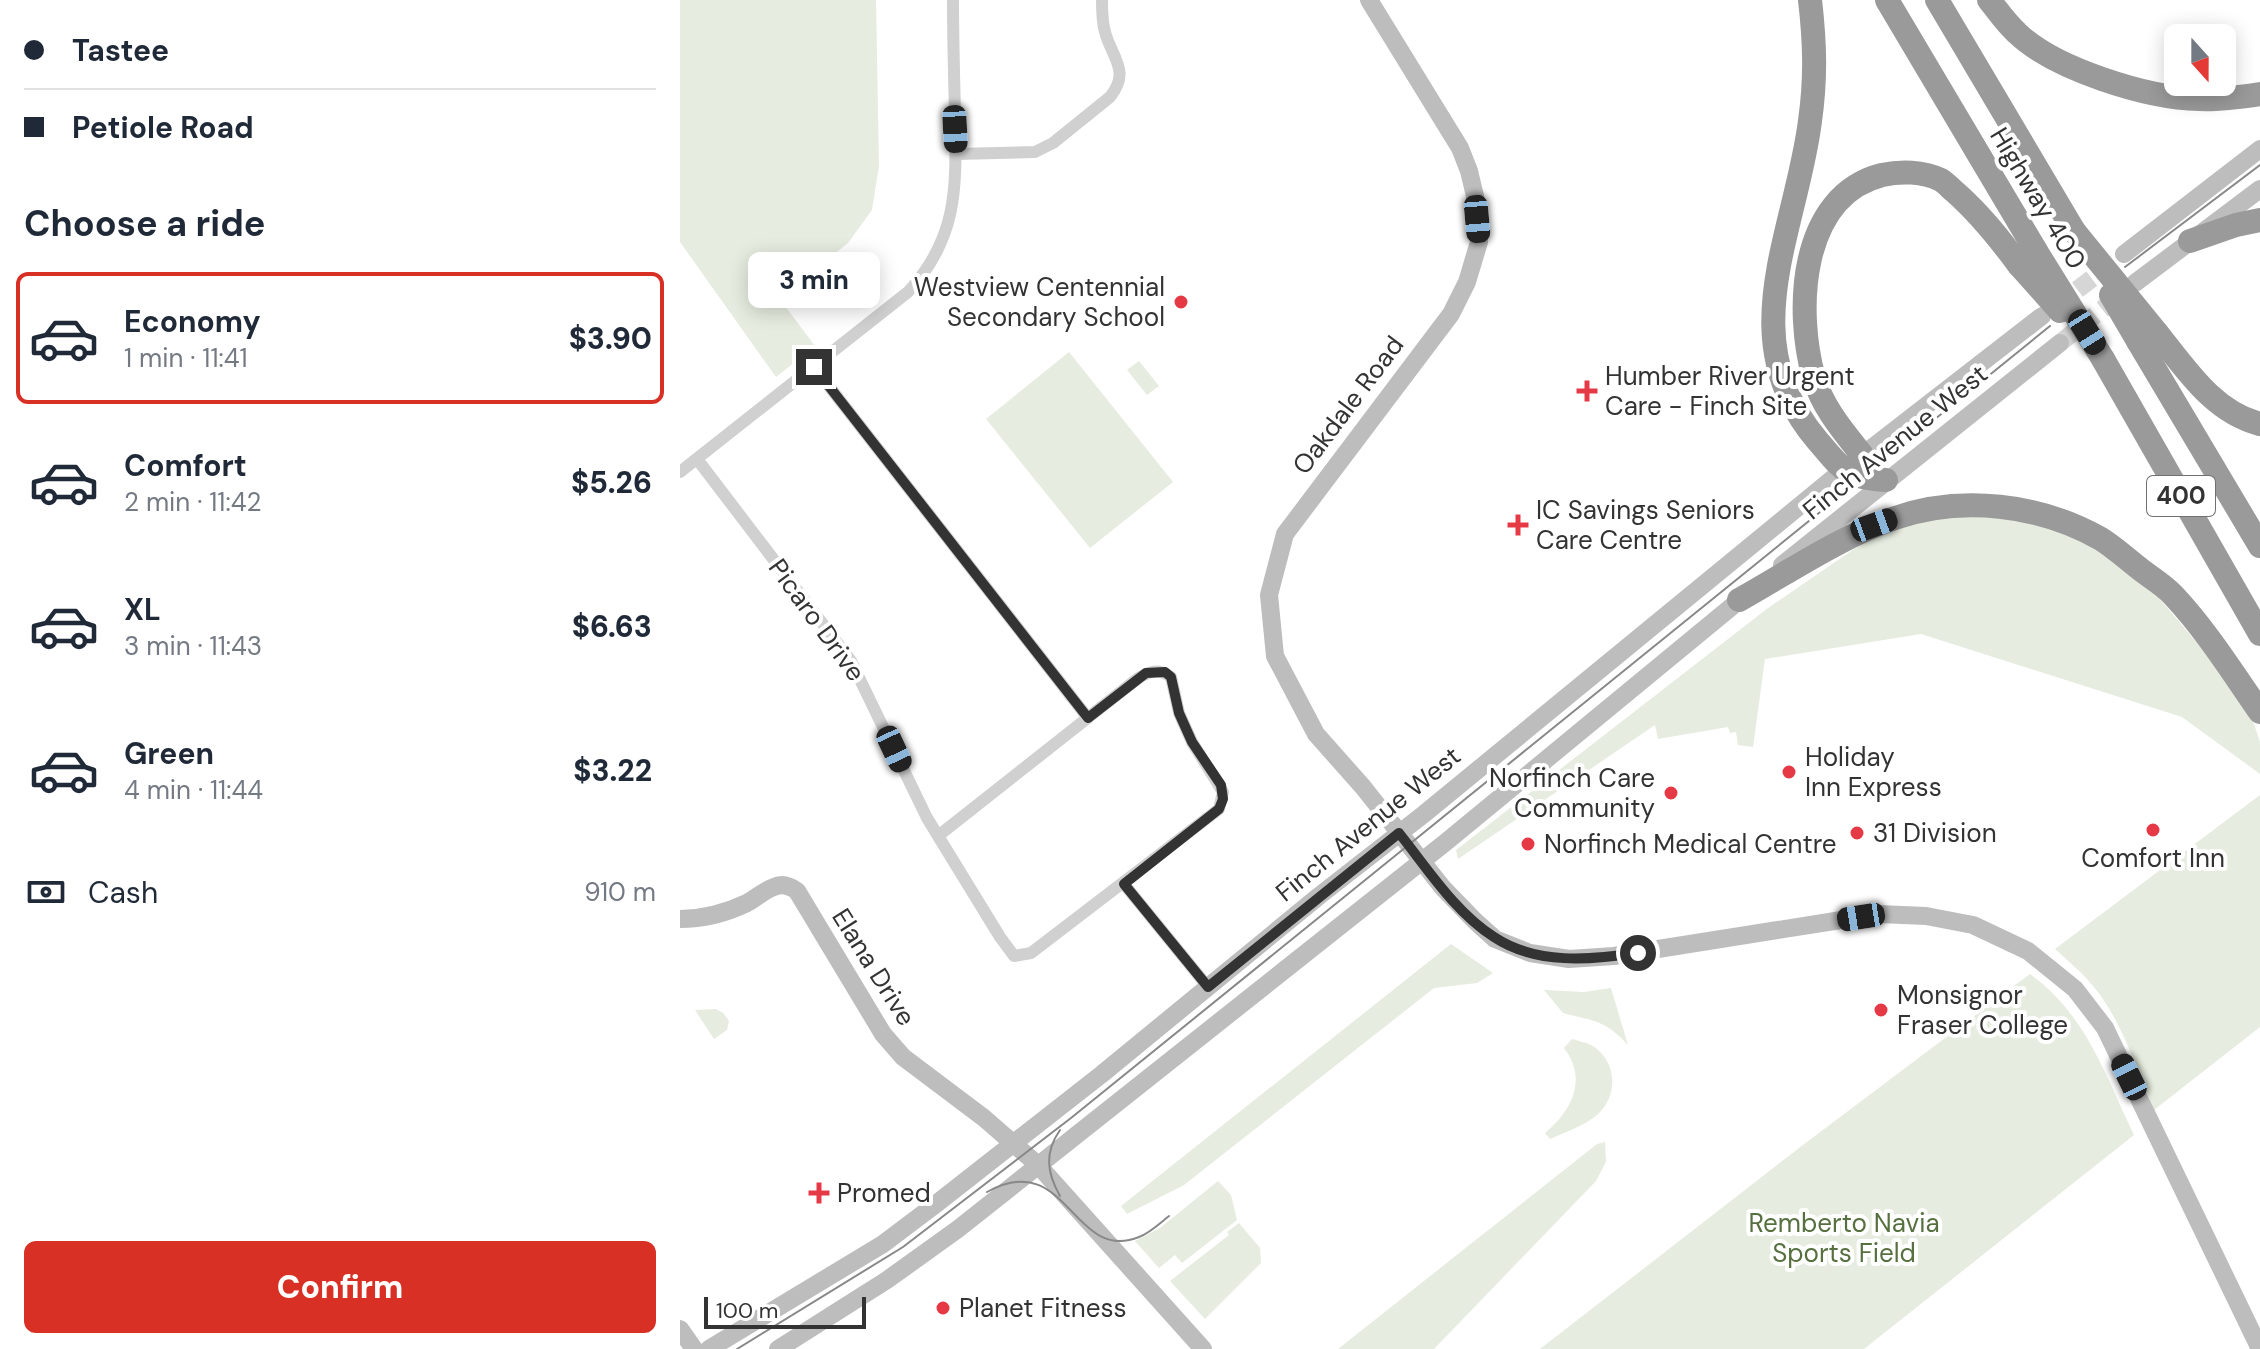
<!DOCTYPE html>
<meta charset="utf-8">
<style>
body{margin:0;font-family:"DM Sans",sans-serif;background:#f2f2f3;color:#1f2937;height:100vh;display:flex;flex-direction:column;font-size:30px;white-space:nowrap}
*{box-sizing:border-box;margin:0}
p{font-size:26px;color:#747a83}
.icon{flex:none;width:44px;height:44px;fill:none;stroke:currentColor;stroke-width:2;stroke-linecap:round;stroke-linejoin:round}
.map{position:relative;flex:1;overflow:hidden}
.side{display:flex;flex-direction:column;background:#fff;width:680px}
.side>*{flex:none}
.guide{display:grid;align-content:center;height:176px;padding:0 24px;background:#fff}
.needle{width:52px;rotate:159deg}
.fabs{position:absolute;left:1484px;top:24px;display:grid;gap:16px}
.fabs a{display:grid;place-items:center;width:72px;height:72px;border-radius:12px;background:#fff;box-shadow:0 4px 20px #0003;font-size:40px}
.scale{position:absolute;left:24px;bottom:20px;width:162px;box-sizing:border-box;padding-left:8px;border:4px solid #333;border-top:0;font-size:22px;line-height:28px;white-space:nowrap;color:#333;-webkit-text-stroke:6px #fff;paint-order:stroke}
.end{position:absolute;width:36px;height:36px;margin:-18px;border:10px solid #333;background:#fff;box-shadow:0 0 0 4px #fff}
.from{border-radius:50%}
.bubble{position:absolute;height:56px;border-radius:12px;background:#fff;box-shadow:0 4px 20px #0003;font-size:26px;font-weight:800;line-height:56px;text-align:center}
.car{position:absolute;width:24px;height:48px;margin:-24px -12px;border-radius:10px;box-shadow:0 0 6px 2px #0007;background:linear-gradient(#222 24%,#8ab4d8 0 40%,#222 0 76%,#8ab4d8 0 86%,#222 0)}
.guide b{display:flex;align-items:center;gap:28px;height:76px;font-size:30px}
.guide b+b{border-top:2px solid #e0e1e3}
.guide i{width:20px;height:20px;background:#1f2937}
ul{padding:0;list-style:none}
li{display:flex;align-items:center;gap:24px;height:132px;margin:0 16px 12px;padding:0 8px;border:4px solid transparent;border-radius:12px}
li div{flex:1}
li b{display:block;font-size:30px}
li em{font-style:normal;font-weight:800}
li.current{border-color:#d93025}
li>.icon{width:72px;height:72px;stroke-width:1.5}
h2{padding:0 24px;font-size:36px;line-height:96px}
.pay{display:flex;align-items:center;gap:20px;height:88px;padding:0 24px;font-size:30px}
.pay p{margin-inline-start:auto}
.button{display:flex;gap:16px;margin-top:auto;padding:16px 24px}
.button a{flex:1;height:92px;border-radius:12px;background:#d93025;color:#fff;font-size:32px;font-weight:800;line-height:92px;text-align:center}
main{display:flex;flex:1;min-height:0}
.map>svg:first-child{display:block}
</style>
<main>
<section class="side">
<div class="guide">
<b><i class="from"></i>Tastee</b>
<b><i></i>Petiole Road</b>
</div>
<h2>Choose a ride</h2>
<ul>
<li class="current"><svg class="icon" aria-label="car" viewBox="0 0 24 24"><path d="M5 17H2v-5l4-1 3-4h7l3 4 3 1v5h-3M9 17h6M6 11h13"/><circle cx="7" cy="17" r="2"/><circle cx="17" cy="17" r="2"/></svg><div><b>Economy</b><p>1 min · 11:41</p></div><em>$3.90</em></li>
<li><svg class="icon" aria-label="car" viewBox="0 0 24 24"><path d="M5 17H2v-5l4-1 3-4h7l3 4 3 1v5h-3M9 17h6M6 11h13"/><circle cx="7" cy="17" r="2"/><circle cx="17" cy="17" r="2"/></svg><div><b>Comfort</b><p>2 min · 11:42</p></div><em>$5.26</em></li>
<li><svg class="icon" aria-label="car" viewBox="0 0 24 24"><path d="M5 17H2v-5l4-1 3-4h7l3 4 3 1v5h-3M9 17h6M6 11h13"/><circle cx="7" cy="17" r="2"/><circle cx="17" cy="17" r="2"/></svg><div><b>XL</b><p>3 min · 11:43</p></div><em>$6.63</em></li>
<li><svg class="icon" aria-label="car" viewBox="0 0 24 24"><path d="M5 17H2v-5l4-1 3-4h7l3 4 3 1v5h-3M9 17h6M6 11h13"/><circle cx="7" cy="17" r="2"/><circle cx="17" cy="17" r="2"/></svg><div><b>Green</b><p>4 min · 11:44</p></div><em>$3.22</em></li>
</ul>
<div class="pay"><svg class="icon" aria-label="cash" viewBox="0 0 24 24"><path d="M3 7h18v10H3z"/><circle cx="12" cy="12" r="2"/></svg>Cash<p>910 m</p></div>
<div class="button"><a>Confirm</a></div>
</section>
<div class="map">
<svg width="1580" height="1349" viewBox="0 0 1580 1349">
<rect width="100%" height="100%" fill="#fff"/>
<g fill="#e6ecdf">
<path d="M0 0H196L199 166 192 210 168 243 99 298 135 346 96 377 0 242Z"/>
<path d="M389 352 493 482 410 548 306 419Z"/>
<path d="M459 361 479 386 467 395 447 370Z"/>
<path d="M1286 512 1375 527 1422 553 1474 592 1539 669 1571 715 1580 742V774L1502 717 1241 634 1085 659 1073 747 1058 745 1056 732 1050 733 1048 727 978 739 975 725 778 859 776 850 1088 608 1174 549 1195 538 1200 532Z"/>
<path d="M1580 795V1027L1474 1110C1456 1067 1440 1015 1408 980 1398 969 1386 959 1375 949Z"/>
<path d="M771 944 813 973 797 983 754 988 504 1185 447 1214 441 1206Z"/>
<path d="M1350 974C1405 1013 1426 1076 1454 1135L1184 1349H860L1119 1148Z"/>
<path d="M931 988 948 1045C925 1020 914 1021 883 1013L864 990 904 992Z"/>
<path d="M36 1009 43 1013 49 1021 47 1030 34 1039 15 1010Z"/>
<path d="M892 1039C898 1041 905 1042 911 1045 937 1060 940 1096 916 1116 903 1126 886 1132 870 1139L865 1133C892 1111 908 1079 884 1048Z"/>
<path d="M925 1142 926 1162 916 1181 754 1349H658L917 1144Z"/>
<path d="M538 1181 551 1195 557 1220 502 1263 495 1255 479 1268 455 1241 480 1228Z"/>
<path d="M559 1223 580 1248 581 1263 525 1319 490 1281 549 1235 547 1232Z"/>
</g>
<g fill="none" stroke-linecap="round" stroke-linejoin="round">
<g stroke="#d6d6d6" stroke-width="18" stroke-dasharray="18 9" stroke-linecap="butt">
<path d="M1376 306 1435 261"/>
<path d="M1380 343 1444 292"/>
</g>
<g stroke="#d0d0d0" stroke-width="12">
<path d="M276 154 355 152 373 143 430 97C451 71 432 58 425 32 422 22 422 11 422 0"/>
<path d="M134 367 408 718"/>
<path d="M17 459 171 661 247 818 320 937 334 956 351 953 539 809 543 792 512 742 499 713 491 677C479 668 469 671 457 679L258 836"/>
<path d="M0 472 228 292C280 236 276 184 275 112 274 75 273 37 273 0"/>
<path d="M444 884 528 987"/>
</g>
<g stroke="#bdbdbd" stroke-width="18">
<path d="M689 0 780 148 789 171 795 196 799 242 787 282 771 314 605 534 589 595 595 656 636 734 683 787 763 888 795 921 815 939 850 953 889 959 934 956 1199 914 1246 916 1293 925 1348 951 1395 989 1425 1028 1580 1349"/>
<path d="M1444 254 1580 149"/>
<path d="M1455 283 1580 189"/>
<path d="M1102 565 1380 343"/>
<path d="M0 919C23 919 46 913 67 903 76 898 85 890 94 887 102 883 110 886 117 891L203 1034 223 1057 304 1118 358 1165 523 1349"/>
<path d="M0 1329 14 1349"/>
<path d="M29 1349 203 1244 256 1204 422 1074 639 896 744 814 1162 471 1362 316"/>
<path d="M98 1349 207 1280 278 1229 766 842 1067 594"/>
</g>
<g stroke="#9a9a9a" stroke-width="24">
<path d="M1130 0C1135 43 1136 78 1130 121 1116 232 1051 339 1137 440 1164 471 1164 477 1206 480"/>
<path d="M1207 0 1356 251"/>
<path d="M1257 0 1394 231"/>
<path d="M1309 0C1318 11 1326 23 1337 33 1374 69 1467 98 1519 99 1539 100 1560 97 1580 94"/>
<path d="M1510 241 1556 225 1580 220"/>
<path d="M1477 333C1506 369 1533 412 1580 424"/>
<path d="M1458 341 1580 546"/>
<path d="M1423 359 1580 634"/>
<path d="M1182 455C1163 431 1143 408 1134 378 1115 311 1119 196 1202 175 1220 171 1243 171 1261 180 1266 183 1271 189 1275 192 1300 214 1319 238 1339 265"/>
<path d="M1059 600C1109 572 1160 537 1215 518 1281 495 1360 504 1421 539 1434 547 1447 559 1460 569 1470 577 1484 585 1493 595 1526 630 1553 673 1580 712"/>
</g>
<g stroke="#888" stroke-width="2">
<path d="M1445 267 1580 165"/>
<path d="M307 1192C388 1147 392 1264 459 1237 470 1233 480 1223 489 1216"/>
<path d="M380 1196C367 1173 364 1153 380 1130"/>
<path d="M57 1349 223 1247 391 1118 1370 326"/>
</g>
<g stroke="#9a9a9a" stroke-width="24">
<path d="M1394 231 1477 333"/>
<path d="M1356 251 1423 359"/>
<path d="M1339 265 1380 311"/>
<path d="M1431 295 1458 341"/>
</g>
</g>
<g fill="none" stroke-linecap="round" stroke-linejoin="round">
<path stroke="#333" stroke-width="10" d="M134 367 408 718 466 673 485 672 491 677 499 713 512 742 541 785 543 799 539 809 444 884 528 987 719 833C747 868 775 912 814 937 856 965 911 960 958 953"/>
</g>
<g fill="#e63946" stroke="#fff" stroke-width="3">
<circle cx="501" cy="302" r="8"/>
<path d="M903 379h8v8h8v8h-8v8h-8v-8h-8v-8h8z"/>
<path d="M834 513h8v8h8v8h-8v8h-8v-8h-8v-8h8z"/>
<circle cx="1109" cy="772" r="8"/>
<circle cx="991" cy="793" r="8"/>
<circle cx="1473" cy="830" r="8"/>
<circle cx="1177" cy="833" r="8"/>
<circle cx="848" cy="844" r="8"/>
<circle cx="1201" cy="1010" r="8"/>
<path d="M135 1181h8v8h8v8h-8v8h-8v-8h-8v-8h8z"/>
<circle cx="263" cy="1308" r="8"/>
</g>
<g text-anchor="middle" stroke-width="8" stroke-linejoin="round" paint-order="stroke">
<rect fill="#fff" stroke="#707070" stroke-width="2" x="1467" y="476" width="68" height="40" rx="6"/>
<g font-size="24" font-weight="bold" fill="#333">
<text x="1501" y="504">400</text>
</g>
<g font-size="26" fill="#333" stroke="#fff">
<text transform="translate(1358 198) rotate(59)" y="9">Highway 400</text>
<text transform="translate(668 405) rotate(-53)" y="9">Oakdale Road</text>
<text transform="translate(1215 442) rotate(-39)" y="9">Finch Avenue West</text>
<text transform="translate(137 620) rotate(54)" y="9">Picaro Drive</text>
<text transform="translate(688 824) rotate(-39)" y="9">Finch Avenue West</text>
<text transform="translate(194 967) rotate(58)" y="9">Elana Drive</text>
</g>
<g font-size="26" fill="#333" stroke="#fff" text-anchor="start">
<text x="485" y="296" text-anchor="end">Westview Centennial<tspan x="485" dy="30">Secondary School</tspan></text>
<text x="925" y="385">Humber River Urgent<tspan x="925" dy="30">Care - Finch Site</tspan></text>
<text x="856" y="519">IC Savings Seniors<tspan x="856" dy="30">Care Centre</tspan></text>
<text x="1125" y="766">Holiday<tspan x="1125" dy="30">Inn Express</tspan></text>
<text x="975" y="787" text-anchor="end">Norfinch Care<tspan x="975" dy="30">Community</tspan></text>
<text x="1193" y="842">31 Division</text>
<text x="864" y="853">Norfinch Medical Centre</text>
<text x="1473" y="867" text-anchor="middle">Comfort Inn</text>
<text x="1217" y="1004">Monsignor<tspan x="1217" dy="30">Fraser College</tspan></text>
<text x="157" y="1202">Promed</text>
<text x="279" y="1317">Planet Fitness</text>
</g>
<g font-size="26" fill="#56703f" stroke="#fff">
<text x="1164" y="1232">Remberto Navia<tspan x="1164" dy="30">Sports Field</tspan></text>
</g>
</g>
</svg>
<div class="fabs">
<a><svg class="needle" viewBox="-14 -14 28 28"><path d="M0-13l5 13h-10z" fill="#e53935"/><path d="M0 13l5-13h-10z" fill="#747a83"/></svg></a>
</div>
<div class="scale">100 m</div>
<i class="end from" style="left:958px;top:953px"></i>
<i class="end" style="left:134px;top:367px"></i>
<div class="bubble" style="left:68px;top:252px;width:132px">3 min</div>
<i class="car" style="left:275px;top:129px;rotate:177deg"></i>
<i class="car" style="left:797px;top:219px;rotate:175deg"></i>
<i class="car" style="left:1407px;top:332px;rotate:148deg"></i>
<i class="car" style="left:1194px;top:525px;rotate:70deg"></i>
<i class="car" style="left:214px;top:749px;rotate:155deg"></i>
<i class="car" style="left:1181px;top:917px;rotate:261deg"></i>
<i class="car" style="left:1449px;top:1077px;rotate:334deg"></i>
</div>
</main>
